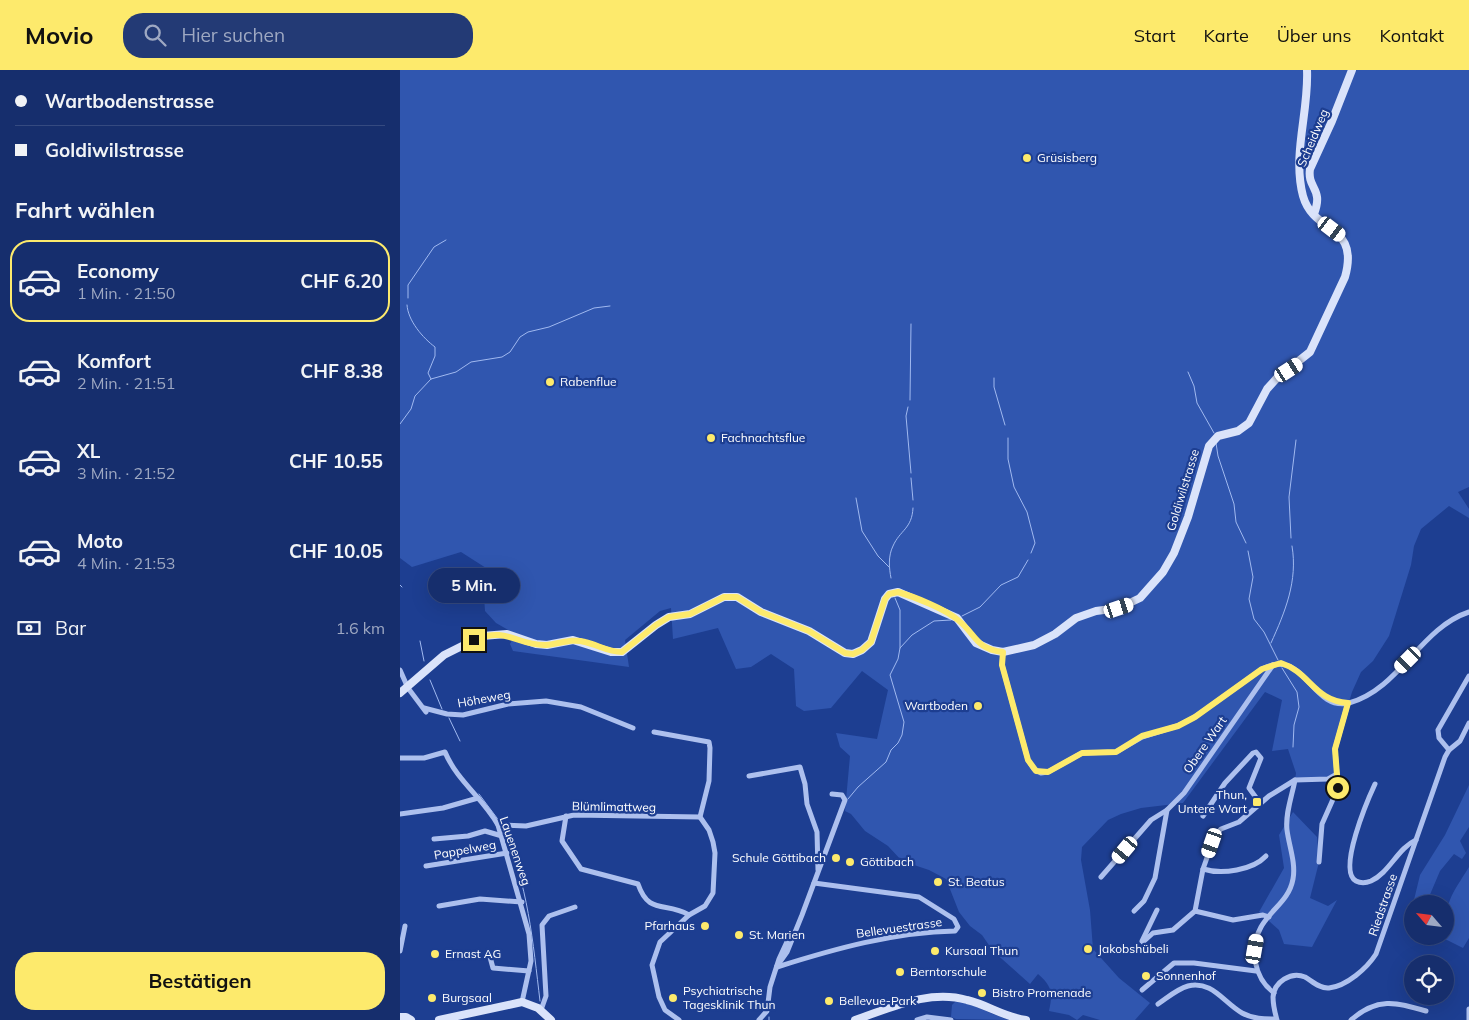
<!DOCTYPE html>
<html lang="de">
<meta charset="utf-8">
<style>
body{margin:0;font-family:Mulish,sans-serif;background:#233a75;color:#f1f3f6;height:100vh;display:flex;flex-direction:column;font-size:19px;white-space:nowrap}
*{box-sizing:border-box;margin:0}
p{font-size:16px;color:#9ea8c2}
.icon{flex:none;width:28px;height:28px;fill:none;stroke:currentColor;stroke-width:2;stroke-linecap:round;stroke-linejoin:round}
.map{position:relative;flex:1;overflow:hidden}
.sheet{display:flex;flex-direction:column;background:#162e6d;width:400px}
.sheet>*{flex:none}
.banner{display:grid;align-content:center;height:110px;padding:0 15px;background:#162e6d}
.needle{width:32px;rotate:298deg}
.buttons{position:absolute;left:1004px;top:825px;display:grid;gap:10px}
.buttons a{display:grid;place-items:center;width:50px;height:50px;border-radius:50%;background:#162e6d;box-shadow:0 5px 20px #0002,0 0 0 1px #354a80;font-size:25px}
.end{position:absolute;width:22px;height:22px;margin:-11px;border:6px solid #fdea6c;background:#111;box-shadow:0 0 0 2px #111}
.from{border-radius:50%}
.bubble{position:absolute;height:35px;border-radius:18px;background:#162e6d;box-shadow:0 5px 20px #0002,0 0 0 1px #354a80;font-size:16px;font-weight:700;line-height:35px;text-align:center}
.car{position:absolute;width:15px;height:30px;margin:-15px -8px;border-radius:6px;box-shadow:0 0 4px 1px #0007;background:linear-gradient(#fff 24%,#345 0 40%,#fff 0 76%,#345 0 86%,#fff 0)}
.banner b{display:flex;align-items:center;gap:18px;height:48px;font-size:19px}
.banner b+b{border-top:1px solid #354a80}
.banner i{width:12px;height:12px;background:#f1f3f6}
ul{padding:0;list-style:none}
li{display:flex;align-items:center;gap:15px;height:82px;margin:0 10px 8px;padding:0 5px;border:2px solid transparent;border-radius:20px}
li div{flex:1}
li b{display:block;font-size:19px}
li em{font-style:normal;font-weight:700}
li.current{border-color:#fdea6c}
li>.icon{width:45px;height:45px;stroke-width:1.5}
h2{padding:0 15px;font-size:22px;line-height:60px}
.pay{display:flex;align-items:center;gap:12px;height:55px;padding:0 15px;font-size:19px}
.pay p{margin-inline-start:auto}
.primary-button{display:flex;gap:10px;margin-top:auto;padding:10px 15px}
.primary-button a{flex:1;height:58px;border-radius:20px;background:#fdea6c;color:#111;font-size:20px;font-weight:700;line-height:58px;text-align:center}
header{display:flex;align-items:center;gap:30px;box-sizing:border-box;height:70px;padding:0 25px;background:#fdea6c;color:#111}
header strong{font-size:24px}
nav{display:flex;gap:28px;margin-inline-start:auto;font-size:18px}
.search{width:350px;height:45px;background:#233a75;display:flex;align-items:center;gap:12px;box-sizing:border-box;padding:0 18px;border-radius:20px;color:#9ea8c2;font-size:19px}
main{display:flex;flex:1;min-height:0}
.map>svg:first-child{display:block}
</style>
<header>
<strong>Movio</strong>
<div class="search"><svg class="icon" aria-label="search" viewBox="0 0 24 24"><circle cx="10" cy="10" r="6"/><path d="M15 15l6 6"/></svg>Hier suchen</div>
<nav><a>Start</a><a>Karte</a><a>Über uns</a><a>Kontakt</a></nav>
</header>
<main>
<section class="sheet">
<div class="banner">
<b><i class="from"></i>Wartbodenstrasse</b>
<b><i></i>Goldiwilstrasse</b>
</div>
<h2>Fahrt wählen</h2>
<ul>
<li class="current"><svg class="icon" aria-label="car" viewBox="0 0 24 24"><path d="M5 17H2v-5l4-1 3-4h7l3 4 3 1v5h-3M9 17h6M6 11h13"/><circle cx="7" cy="17" r="2"/><circle cx="17" cy="17" r="2"/></svg><div><b>Economy</b><p>1 Min. · 21:50</p></div><em>CHF 6.20</em></li>
<li><svg class="icon" aria-label="car" viewBox="0 0 24 24"><path d="M5 17H2v-5l4-1 3-4h7l3 4 3 1v5h-3M9 17h6M6 11h13"/><circle cx="7" cy="17" r="2"/><circle cx="17" cy="17" r="2"/></svg><div><b>Komfort</b><p>2 Min. · 21:51</p></div><em>CHF 8.38</em></li>
<li><svg class="icon" aria-label="car" viewBox="0 0 24 24"><path d="M5 17H2v-5l4-1 3-4h7l3 4 3 1v5h-3M9 17h6M6 11h13"/><circle cx="7" cy="17" r="2"/><circle cx="17" cy="17" r="2"/></svg><div><b>XL</b><p>3 Min. · 21:52</p></div><em>CHF 10.55</em></li>
<li><svg class="icon" aria-label="car" viewBox="0 0 24 24"><path d="M5 17H2v-5l4-1 3-4h7l3 4 3 1v5h-3M9 17h6M6 11h13"/><circle cx="7" cy="17" r="2"/><circle cx="17" cy="17" r="2"/></svg><div><b>Moto</b><p>4 Min. · 21:53</p></div><em>CHF 10.05</em></li>
</ul>
<div class="pay"><svg class="icon" aria-label="cash" viewBox="0 0 24 24"><path d="M3 7h18v10H3z"/><circle cx="12" cy="12" r="2"/></svg>Bar<p>1.6 km</p></div>
<div class="primary-button"><a>Bestätigen</a></div>
</section>
<div class="map">
<svg width="1069" height="950" viewBox="0 0 1069 950">
<rect width="100%" height="100%" fill="#1d3e91"/>
<g fill="#3056af">
<path d="M0 0H1069V417L1058 422 1069 439V448L1049 436 1021 459 1014 476 1011 495 989 566 973 591 961 602 952 622 935 679 937 704 933 707 895 710 896 703 888 679 872 681 882 630 865 622 783 733 741 738 721 744 708 750 682 777 681 790 690 840 693 879 719 908 750 933 735 950H700L683 945 677 950 669 945 649 941C653 923 652 916 638 904L630 914 593 881 582 865 570 856 559 842 546 809 529 800 502 791 488 776 465 761 451 744 445 741 450 686 440 677 436 663 477 669 488 620 462 601 431 638 404 641 396 636 394 599 371 584 351 597 336 599 318 558 273 569 271 538 260 541 225 570 229 597 113 581 110 574 115 564 96 553 85 541 84 526 97 505 61 482 12 497 0 488Z"/>
<path d="M1069 715V757L1060 771 1066 783 1062 789 1054 784 1040 801 1026 834H1013L1020 805 1045 765Z"/>
<path d="M893 742 917 767 919 792 910 828 928 836 937 830 912 877 884 874 879 860 859 842 884 798 879 765Z"/>
<path d="M1069 797V868L1063 878 1039 866H1045C1045 831 1051 826 1069 797Z"/>
<path d="M556 931C576 934 591 945 610 950L556 949 551 947 552 935Z"/>
</g>
<g fill="none" stroke-linecap="round" stroke-linejoin="round">
<g stroke="#a0b9f0" stroke-width="1">
<path d="M8 228V215L34 177 46 170"/>
<path d="M7 235C8 251 23 268 35 277V286L28 303 31 309"/>
<path d="M788 302 794 316 797 333 814 363"/>
<path d="M594 308V317L605 355"/>
<path d="M510 330 511 254"/>
<path d="M508 337 506 346 511 403"/>
<path d="M0 354 11 339 15 326 31 309 56 302 71 292 102 287 110 282 120 267 128 262 149 257 194 238 210 236"/>
<path d="M608 368V389L614 417 627 442 635 473 631 483"/>
<path d="M816 373 818 386 834 434 836 452 846 473"/>
<path d="M511 408 513 430"/>
<path d="M456 428 462 461 478 486 489 497"/>
<path d="M891 468 889 427 896 370"/>
<path d="M848 481 853 507 849 529 854 549 864 562 878 590"/>
<path d="M491 508C489 498 488 486 493 476 500 460 512 459 513 438"/>
<path d="M0 515 2 517"/>
<path d="M495 528 500 540V578"/>
<path d="M562 546 580 537 601 515 618 507 628 490"/>
<path d="M20 571 24 591"/>
<path d="M871 573C885 542 898 511 892 476"/>
<path d="M882 598 897 622 899 637 894 655 893 677"/>
<path d="M30 610 42 639"/>
<path d="M49 648 60 671"/>
<path d="M79 724 100 752"/>
<path d="M448 729 458 717 486 692 491 680 498 673 502 665 504 652 490 605 498 589 500 578 512 565 534 551 551 550"/>
<path d="M103 759C128 813 133 873 140 931"/>
<path d="M369 950V947"/>
</g>
<g stroke="#adc0ee" stroke-width="5">
<path d="M603 582 602 595 628 690 634 699 641 703 648 702 682 683 716 682 742 667 777 656 795 647 862 599C905 576 911 642 949 633 1000 619 1020 558 1069 542"/>
<path d="M0 600 8 618 26 642"/>
<path d="M24 638 47 644 63 645 108 634 146 631 181 637 233 658"/>
<path d="M254 662 309 672 310 678 309 711 300 747 309 760 313 772 315 783 313 823 305 836 289 845 260 872 252 895 259 927 265 940 279 950"/>
<path d="M1049 680 1039 668 1038 660 1069 606"/>
<path d="M0 688H24L45 682C57 711 83 728 98 755L129 864 131 891 122 932"/>
<path d="M349 706 400 697 405 714 407 734 417 762 418 800"/>
<path d="M975 714C968 729 937 801 956 811 960 813 966 813 971 811 989 803 998 778 1016 770"/>
<path d="M0 744 43 738 78 728"/>
<path d="M166 746 162 771 181 799 238 814C249 846 266 831 289 845"/>
<path d="M803 746 825 713 853 683 856 682 861 688 849 718 860 733"/>
<path d="M98 755 126 756 174 745 300 747"/>
<path d="M34 769 68 766 85 761 102 766"/>
<path d="M919 792 922 754 938 718 935 679 948 633"/>
<path d="M26 796 107 783"/>
<path d="M803 799C822 805 853 800 866 786"/>
<path d="M701 807 751 750 767 740 784 723 873 595"/>
<path d="M39 836 80 829 122 832"/>
<path d="M734 841 744 831 755 808 767 740"/>
<path d="M795 841 833 850 863 845 869 847"/>
<path d="M742 871 757 840"/>
<path d="M743 872 753 863 773 860 795 841 803 799 815 765 821 759 839 752 869 726 895 710 928 709 937 704"/>
<path d="M0 881 5 856"/>
<path d="M90 887 93 898 129 901"/>
<path d="M377 896 387 882 402 845 445 730 442 725 432 724"/>
<path d="M377 897C434 879 494 862 555 861L558 857 554 849 519 827 414 813"/>
<path d="M742 920 774 893H794L856 901"/>
<path d="M874 923C854 908 849 879 861 857 871 839 889 831 893 809 896 793 889 776 887 760 885 744 892 726 895 710"/>
<path d="M758 934C767 928 777 919 788 916 812 910 824 933 842 943 853 949 864 949 876 949"/>
<path d="M141 940 146 926 142 855 149 846 175 837"/>
<path d="M359 950 367 941 370 917 379 889 391 863"/>
<path d="M517 950 527 947 551 950"/>
<path d="M877 950C875 943 873 934 873 927 874 912 891 901 905 907 912 911 920 919 929 918 947 916 967 898 976 884L1045 687 1049 680 1060 671 1069 653"/>
<path d="M951 950C977 927 996 932 1026 941"/>
<path d="M1069 950V939"/>
</g>
<g stroke="#dae3fa" stroke-width="8">
<path d="M914 144C924 118 907 119 910 99L932 51 952 0"/>
<path d="M0 623 44 585 82 566 107 564 136 574 147 575 173 570 211 582H222L256 555 269 547 290 544 324 527H337L361 542 409 561 445 583 453 584 462 580 471 572 485 529 489 524 498 522 557 548 576 573 592 580 603 582 634 575 655 564 676 548 696 541 719 538 740 528 763 502 774 483 788 447 809 376 818 366 838 361 849 353 867 319 876 309 910 282 945 207C960 153 914 165 903 126 892 84 909 42 907 0"/>
<path d="M0 947H6L11 950"/>
<path d="M39 950 122 932 138 938 151 950"/>
<path d="M455 950C491 938 529 919 567 930 588 935 604 947 626 950"/>
</g>
</g>
<g fill="none" stroke-linecap="round" stroke-linejoin="round">
<path stroke="#fdea6c" stroke-width="6" d="M74 570C108 556 117 576 146 575 160 574 171 568 185 572 198 575 208 582 222 582L256 555 269 547 290 544 324 527H337L361 542 409 561 445 583 453 584 462 580 471 572 485 529 489 524 498 522C515 527 545 539 558 550 577 565 574 578 603 582L602 595 628 690 636 701 648 702 682 683 716 682 742 666 778 656 795 647 862 599 881 593C910 602 914 631 948 633L935 679 938 718"/>
</g>
<g fill="#fdea6c" stroke="#1d3e91" stroke-width="2">
<circle cx="627" cy="88" r="5"/>
<circle cx="150" cy="312" r="5"/>
<circle cx="311" cy="368" r="5"/>
<circle cx="578" cy="636" r="5"/>
<rect x="852" y="727" width="10" height="10" rx="2.5"/>
<circle cx="436" cy="788" r="5"/>
<circle cx="450" cy="792" r="5"/>
<circle cx="538" cy="812" r="5"/>
<circle cx="305" cy="856" r="5"/>
<circle cx="339" cy="865" r="5"/>
<circle cx="688" cy="879" r="5"/>
<circle cx="535" cy="881" r="5"/>
<circle cx="35" cy="884" r="5"/>
<circle cx="500" cy="902" r="5"/>
<circle cx="746" cy="906" r="5"/>
<circle cx="582" cy="923" r="5"/>
<circle cx="32" cy="928" r="5"/>
<circle cx="273" cy="928" r="5"/>
<circle cx="429" cy="931" r="5"/>
</g>
<g text-anchor="middle" stroke-width="4.5" stroke-linejoin="round" paint-order="stroke">
<g font-size="12" fill="#fff" stroke="#1d3e91">
<text transform="translate(913 68) rotate(-67)" y="4">Scheidweg</text>
<text transform="translate(783 420) rotate(-73)" y="4">Goldiwilstrasse</text>
<text transform="translate(84 629) rotate(-10)" y="4">Höheweg</text>
<text transform="translate(805 675) rotate(-55)" y="4">Obere Wart</text>
<text transform="translate(214 737) rotate(1)" y="4">Blümlimattweg</text>
<text transform="translate(65 780) rotate(-10)" y="4">Pappelweg</text>
<text transform="translate(115 781) rotate(71)" y="4">Lauenenweg</text>
<text transform="translate(983 835) rotate(-71)" y="4">Riedstrasse</text>
<text transform="translate(499 858) rotate(-8)" y="4">Bellevuestrasse</text>
</g>
<g font-size="12" fill="#fff" stroke="#1d3e91" text-anchor="start">
<text x="637" y="92">Grüsisberg</text>
<text x="160" y="316">Rabenflue</text>
<text x="321" y="372">Fachnachtsflue</text>
<text x="568" y="640" text-anchor="end">Wartboden</text>
<text x="847" y="729" text-anchor="end">Thun,<tspan x="847" dy="14">Untere Wart</tspan></text>
<text x="426" y="792" text-anchor="end">Schule Göttibach</text>
<text x="460" y="796">Göttibach</text>
<text x="548" y="816">St. Beatus</text>
<text x="295" y="860" text-anchor="end">Pfarhaus</text>
<text x="349" y="869">St. Marien</text>
<text x="698" y="883">Jakobshübeli</text>
<text x="545" y="885">Kursaal Thun</text>
<text x="45" y="888">Ernast AG</text>
<text x="510" y="906">Berntorschule</text>
<text x="756" y="910">Sonnenhof</text>
<text x="283" y="925">Psychiatrische<tspan x="283" dy="14">Tagesklinik Thun</tspan></text>
<text x="592" y="927">Bistro Promenade</text>
<text x="42" y="932">Burgsaal</text>
<text x="439" y="935">Bellevue-Park</text>
</g>
</g>
</svg>
<div class="buttons">
<a><svg class="needle" viewBox="-14 -14 28 28"><path d="M0-13l5 13h-10z" fill="#e53935"/><path d="M0 13l5-13h-10z" fill="#9ea8c2"/></svg></a>
<a><svg class="icon" aria-label="locate" viewBox="0 0 24 24"><circle cx="12" cy="12" r="6"/><path d="M12 2v4M12 18v4M2 12h4M18 12h4"/></svg></a>
</div>
<i class="end from" style="left:938px;top:718px"></i>
<i class="end" style="left:74px;top:570px"></i>
<div class="bubble" style="left:28px;top:498px;width:92px">5 Min.</div>
<i class="car" style="left:932px;top:159px;rotate:127deg"></i>
<i class="car" style="left:889px;top:300px;rotate:57deg"></i>
<i class="car" style="left:719px;top:538px;rotate:72deg"></i>
<i class="car" style="left:1008px;top:590px;rotate:225deg"></i>
<i class="car" style="left:812px;top:773px;rotate:199deg"></i>
<i class="car" style="left:725px;top:780px;rotate:220deg"></i>
<i class="car" style="left:855px;top:879px;rotate:10deg"></i>
</div>
</main>
